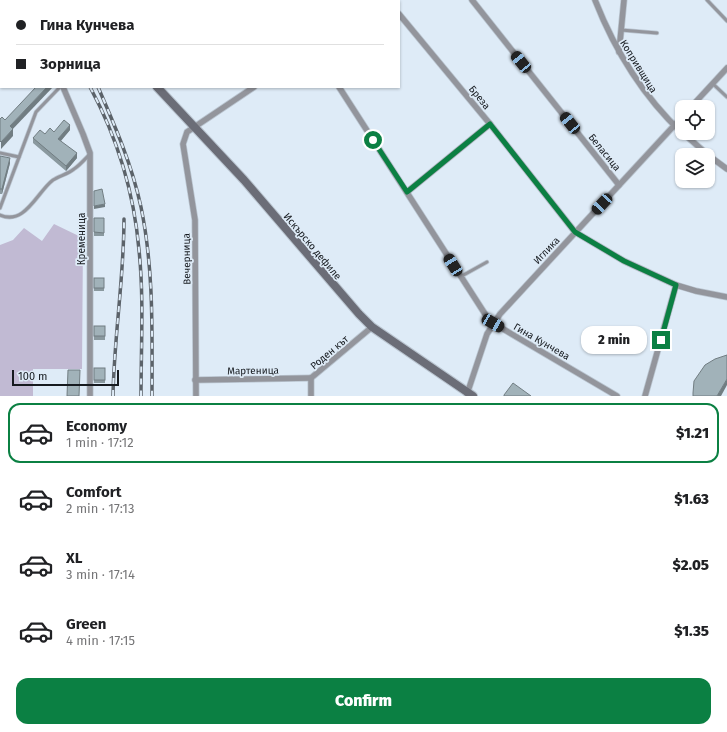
<!DOCTYPE html>
<meta charset="utf-8">
<style>
body{margin:0;font-family:"Fira Sans",sans-serif;background:#f6f6f6;color:#202124;height:100vh;display:flex;flex-direction:column;font-size:15px;white-space:nowrap}
*{box-sizing:border-box;margin:0}
p{font-size:13px;color:#757577}
.icon{flex:none;width:22px;height:22px;fill:none;stroke:currentColor;stroke-width:2;stroke-linecap:round;stroke-linejoin:round}
.map{position:relative;height:396px;overflow:hidden}
.side{display:flex;flex-direction:column;background:#fff;flex:1}
.side>*{flex:none}
.banner{position:absolute;left:0px;top:0px;width:400px;height:88px;box-shadow:0 1px 3px #0004;display:grid;align-content:center;height:88px;padding:0 16px;background:#fff}
.fabs{position:absolute;left:675px;top:100px;display:grid;gap:8px}
.fabs a{display:grid;place-items:center;width:40px;height:40px;border-radius:8px;background:#fff;box-shadow:0 1px 3px #0004;font-size:20px}
.scale{position:absolute;left:12px;bottom:10px;width:107px;box-sizing:border-box;padding-left:4px;border:2px solid #161a1f;border-top:0;font-size:11px;line-height:14px;white-space:nowrap;color:#161a1f;-webkit-text-stroke:3px #deebf7;paint-order:stroke}
.end{position:absolute;width:18px;height:18px;margin:-9px;border:5px solid #0b8043;background:#fff;box-shadow:0 0 0 2px #fff}
.from{border-radius:50%}
.bubble{position:absolute;height:28px;border-radius:12px;background:#fff;box-shadow:0 1px 3px #0004;font-size:13px;font-weight:800;line-height:28px;text-align:center}
.car{position:absolute;width:12px;height:24px;margin:-12px -6px;border-radius:5px;box-shadow:0 0 3px 1px #0007;background:linear-gradient(#222 24%,#8ab4d8 0 40%,#222 0 76%,#8ab4d8 0 86%,#222 0)}
.banner b{display:flex;align-items:center;gap:14px;height:38px;font-size:15px}
.banner b+b{border-top:1px solid #e0e0e0}
.banner i{width:10px;height:10px;background:#202124}
ul{padding:7px 0 0;list-style:none}
li{display:flex;align-items:center;gap:12px;height:60px;margin:0 8px 6px;padding:0 8px;border:2px solid transparent;border-radius:12px}
li div{flex:1}
li b{display:block;font-size:15px}
li em{font-style:normal;font-weight:800}
li.active{border-color:#0b8043}
li>.icon{width:36px;height:36px;stroke-width:1.5}
.cta{display:flex;gap:8px;margin-top:auto;padding:8px 16px}
.cta a{flex:1;height:46px;border-radius:12px;background:#0b8043;color:#fff;font-size:16px;font-weight:800;line-height:46px;text-align:center}
.map>svg:first-child{display:block}
</style>
<div class="map">
<svg width="727" height="396" viewBox="0 0 727 396">
<rect width="100%" height="100%" fill="#deebf7"/>
<path fill="#c1bad3" d="M54 224 83 238 82 369H33V396H0V245L13 240 24 228 42 241Z"/>
<g fill="none" stroke-linecap="round" stroke-linejoin="round">
<g stroke="#bac5d0" stroke-width="4.5">
<g id="lane">
<path d="M707 0 727 21"/>
<path d="M621 30 657 33"/>
<path d="M0 38 1 37"/>
<path d="M713 84 727 97"/>
<path d="M0 153 19 157"/>
<path d="M0 208 36 112 60 87"/>
<path d="M0 215C25 226 37 192 53 180 59 176 68 174 74 169 80 165 85 159 90 154"/>
<path d="M460 277 487 262"/>
</g>
</g>
<g stroke="#bac5d0" stroke-width="7">
<g id="street">
<path d="M247 0 249 1"/>
<path d="M387 0 388 1"/>
<path d="M472 0 619 185"/>
<path d="M595 0C615 51 642 95 682 133"/>
<path d="M101 1 102 0"/>
<path d="M208 1 209 0"/>
<path d="M360 1 361 0"/>
<path d="M0 9 1 10"/>
<path d="M399 14 490 124 575 232 624 261 676 285 696 291 727 297"/>
<path d="M619 52 624 0"/>
<path d="M63 87 83 134 90 153V396"/>
<path d="M339 87 487 317 493 323 617 396"/>
<path d="M691 107 727 68"/>
<path d="M683 133 708 155"/>
<path d="M708 155 727 169"/>
<path d="M407 192 490 124"/>
<path d="M195 380 311 378"/>
<path d="M467 394 487 334 500 314 682 117"/>
<path d="M196 396 195 220 183 144 187 132 254 87"/>
<path d="M311 396V378L372 327"/>
<path d="M645 396 676 285"/>
</g>
</g>
<g stroke="#bac5d0" stroke-width="10">
<g id="secondary">
<path d="M76 0 77 1"/>
<path d="M157 87 244 180 359 314 372 327 473 396"/>
</g>
</g>
<use href="#lane" stroke="#93959c" stroke-width="3"/>
<use href="#street" stroke="#93959c" stroke-width="5.5"/>
<use href="#secondary" stroke="#6b6d77" stroke-width="8"/>
<g stroke="#5b6269" stroke-width="3.5">
<g id="rail">
<path d="M31 0 32 1"/>
<path d="M38 0 39 1"/>
<path d="M90 87C117 137 134 193 139 250 144 298 141 347 141 396"/>
<path d="M98 87C115 126 132 165 141 207 154 270 152 333 152 396"/>
<path d="M113 396C114 337 124 278 124 219"/>
</g>
</g>
<use href="#rail" stroke="#deebf7" stroke-width="2" stroke-dasharray="6" stroke-linecap="butt"/>
</g>
<g fill="#8a999f">
<path d="M70 130 61 141 77 158 66 171 33 143V138L45 134Z"/>
<path d="M0 156 10 163 2 194H0Z"/>
<rect x="94" y="218" width="10" height="18"/>
<rect x="94" y="278" width="10" height="13"/>
<rect x="94" y="326" width="11" height="14"/>
<rect x="94" y="368" width="11" height="15"/>
</g>
<g fill="#717d82">
<path d="M1 26V32L0 33V27Z"/>
<path d="M47 87H53L10 132V126Z"/>
<path d="M70 125V130L58 144V139Z"/>
<path d="M13 129V136L1 149V142Z"/>
<path d="M77 153V158L66 171V166Z"/>
<path d="M10 158V163L2 194V189Z"/>
<path d="M105 204V207L94 209V206Z"/>
<path d="M727 379V385L721 396H717Z"/>
</g>
<g fill="#a1b2b9" stroke="#717d82">
<path d="M369 0H376L377 1H368Z"/>
<path d="M0 20H1V26L0 27Z"/>
<path d="M36 87H47L10 126 13 129 1 142 0 141V119L2 117 5 120Z"/>
<path d="M64 120 70 125 58 139 77 153 66 166 33 138 40 130 45 134 50 128 54 132Z"/>
<path d="M0 156 10 158 2 189H0Z"/>
<path d="M102 189 105 204 94 206V191Z"/>
<path d="M94 218H104V233L94 232Z"/>
<rect x="94" y="278" width="10" height="10"/>
<rect x="94" y="326" width="11" height="10"/>
<path d="M727 355V379L717 396H693V393L694 381 705 365 715 359Z"/>
<rect x="94" y="368" width="11" height="12"/>
<path d="M68 370H80L79 396H67Z"/>
<path d="M513 383 531 396H504V395Z"/>
</g>
<g fill="none" stroke-linecap="round" stroke-linejoin="round">
<path stroke="#0b8043" stroke-width="5" d="M373 140 407 192 490 124 575 232 624 261 676 285 661 340"/>
</g>
<g text-anchor="middle" stroke-width="3.5" stroke-linejoin="round" paint-order="stroke">
<g font-size="10" fill="#161a1f" stroke="#deebf7">
<text transform="translate(639 66) rotate(58)" y="4">Копривщица</text>
<text transform="translate(480 97) rotate(51)" y="4">Бреза</text>
<text transform="translate(605 152) rotate(51)" y="4">Беласица</text>
<text transform="translate(81 239) rotate(-90)" y="4">Кременица</text>
<text transform="translate(313 246) rotate(50)" y="4">Искърско дефиле</text>
<text transform="translate(546 250) rotate(-47)" y="4">Иглика</text>
<text transform="translate(186 259) rotate(-91)" y="4">Вечерница</text>
<text transform="translate(542 341) rotate(30)" y="4">Гина Кунчева</text>
<text transform="translate(329 352) rotate(-40)" y="4">Роден кът</text>
<text transform="translate(253 370) rotate(-1)" y="4">Мартеница</text>
</g>
</g>
</svg>
<div class="fabs">
<a><svg class="icon" aria-label="locate" viewBox="0 0 24 24"><circle cx="12" cy="12" r="6"/><path d="M12 2v4M12 18v4M2 12h4M18 12h4"/></svg></a>
<a><svg class="icon" aria-label="layers" viewBox="0 0 24 24"><path d="M12 4l9 5-9 5-9-5zM3 14l9 5 9-5"/></svg></a>
</div>
<div class="scale">100 m</div>
<i class="end from" style="left:373px;top:140px"></i>
<i class="end" style="left:661px;top:340px"></i>
<div class="bubble" style="left:581px;top:326px;width:66px">2 min</div>
<i class="car" style="left:521px;top:62px;rotate:321deg"></i>
<i class="car" style="left:570px;top:123px;rotate:321deg"></i>
<i class="car" style="left:602px;top:204px;rotate:223deg"></i>
<i class="car" style="left:453px;top:265px;rotate:328deg"></i>
<i class="car" style="left:493px;top:323px;rotate:120deg"></i>
<div class="banner">
<b><i class="from"></i>Гина Кунчева</b>
<b><i></i>Зорница</b>
</div>
</div>
<section class="side">
<ul>
<li class="active"><svg class="icon" aria-label="car" viewBox="0 0 24 24"><path d="M5 17H2v-5l4-1 3-4h7l3 4 3 1v5h-3M9 17h6M6 11h13"/><circle cx="7" cy="17" r="2"/><circle cx="17" cy="17" r="2"/></svg><div><b>Economy</b><p>1 min · 17:12</p></div><em>$1.21</em></li>
<li><svg class="icon" aria-label="car" viewBox="0 0 24 24"><path d="M5 17H2v-5l4-1 3-4h7l3 4 3 1v5h-3M9 17h6M6 11h13"/><circle cx="7" cy="17" r="2"/><circle cx="17" cy="17" r="2"/></svg><div><b>Comfort</b><p>2 min · 17:13</p></div><em>$1.63</em></li>
<li><svg class="icon" aria-label="car" viewBox="0 0 24 24"><path d="M5 17H2v-5l4-1 3-4h7l3 4 3 1v5h-3M9 17h6M6 11h13"/><circle cx="7" cy="17" r="2"/><circle cx="17" cy="17" r="2"/></svg><div><b>XL</b><p>3 min · 17:14</p></div><em>$2.05</em></li>
<li><svg class="icon" aria-label="car" viewBox="0 0 24 24"><path d="M5 17H2v-5l4-1 3-4h7l3 4 3 1v5h-3M9 17h6M6 11h13"/><circle cx="7" cy="17" r="2"/><circle cx="17" cy="17" r="2"/></svg><div><b>Green</b><p>4 min · 17:15</p></div><em>$1.35</em></li>
</ul>
<div class="cta"><a>Confirm</a></div>
</section>
